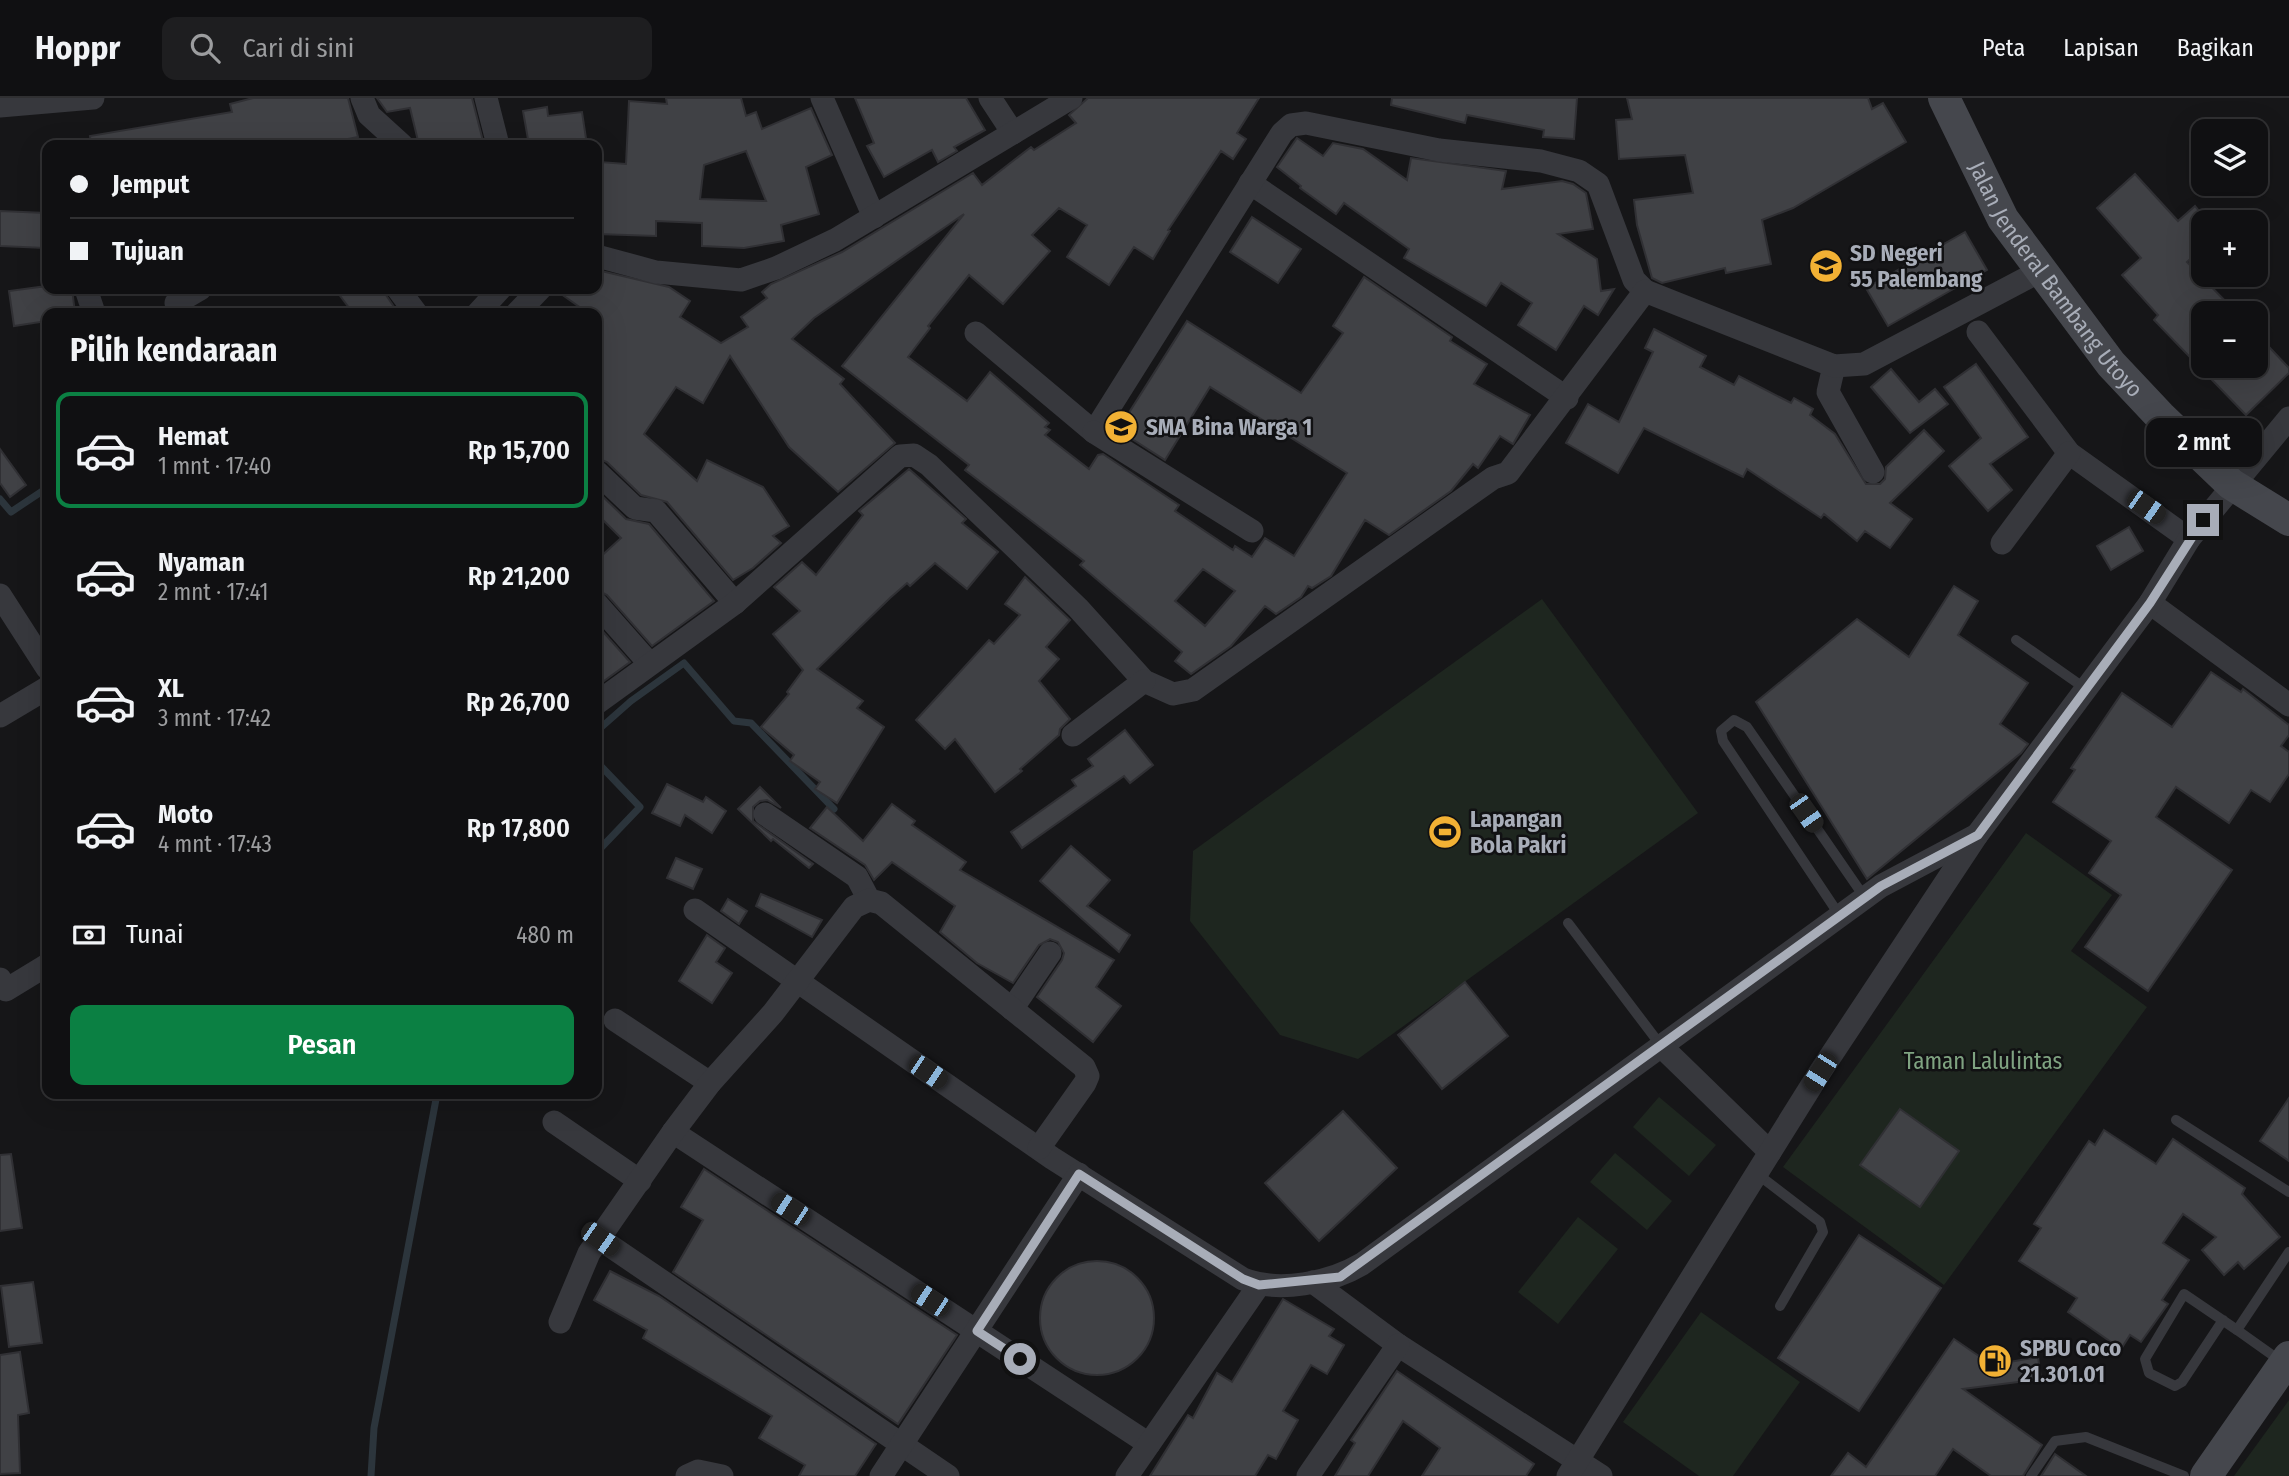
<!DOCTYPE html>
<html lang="id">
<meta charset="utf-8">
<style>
body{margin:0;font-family:"Fira Sans Condensed",sans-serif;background:#1e1e20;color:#f1f3f6;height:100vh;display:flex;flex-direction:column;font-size:26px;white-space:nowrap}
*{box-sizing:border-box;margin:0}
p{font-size:23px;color:#9c9d9f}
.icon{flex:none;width:38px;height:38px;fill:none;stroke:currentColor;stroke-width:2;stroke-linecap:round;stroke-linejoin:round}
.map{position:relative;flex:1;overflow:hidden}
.sheet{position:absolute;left:42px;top:210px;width:560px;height:791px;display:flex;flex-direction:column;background:#101012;border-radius:14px;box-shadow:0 7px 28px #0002,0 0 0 2px #303032}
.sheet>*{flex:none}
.guide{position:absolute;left:42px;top:42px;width:560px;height:154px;border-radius:14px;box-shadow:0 7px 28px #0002,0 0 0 2px #303032;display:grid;align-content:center;height:154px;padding:0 28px;background:#101012}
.buttons{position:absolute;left:2191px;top:21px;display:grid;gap:14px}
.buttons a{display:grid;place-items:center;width:77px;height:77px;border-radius:14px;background:#101012;box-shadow:0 7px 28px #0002,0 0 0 2px #303032;font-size:35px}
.end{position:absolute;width:32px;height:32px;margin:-16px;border:9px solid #a8adb8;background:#111;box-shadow:0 0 0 4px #111}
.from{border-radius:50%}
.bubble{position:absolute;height:49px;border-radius:14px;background:#101012;box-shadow:0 7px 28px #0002,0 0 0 2px #303032;font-size:23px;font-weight:600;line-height:49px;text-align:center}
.car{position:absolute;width:21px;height:42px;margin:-21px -10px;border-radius:9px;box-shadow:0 0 5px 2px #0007;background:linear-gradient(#222 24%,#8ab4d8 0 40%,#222 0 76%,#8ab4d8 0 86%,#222 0)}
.guide b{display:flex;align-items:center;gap:24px;height:66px;font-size:26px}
.guide b+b{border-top:2px solid #303032}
.guide i{width:18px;height:18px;background:#f1f3f6}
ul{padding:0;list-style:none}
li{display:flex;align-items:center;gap:21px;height:116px;margin:0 14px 10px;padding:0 14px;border:4px solid transparent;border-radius:14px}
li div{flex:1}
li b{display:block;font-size:26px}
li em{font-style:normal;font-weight:600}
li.active{border-color:#0b8043}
li>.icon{width:63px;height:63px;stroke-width:1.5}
h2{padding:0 28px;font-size:32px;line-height:84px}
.pay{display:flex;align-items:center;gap:18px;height:77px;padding:0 28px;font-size:26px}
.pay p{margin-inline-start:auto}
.cta{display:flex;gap:14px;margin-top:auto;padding:14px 28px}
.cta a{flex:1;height:80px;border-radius:14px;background:#0b8043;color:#fff;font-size:28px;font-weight:600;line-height:80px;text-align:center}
header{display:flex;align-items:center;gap:42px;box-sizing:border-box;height:98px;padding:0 35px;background:#101012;border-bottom:2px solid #303032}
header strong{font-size:33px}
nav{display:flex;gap:38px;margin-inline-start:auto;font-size:24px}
.search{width:490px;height:63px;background:#1e1e20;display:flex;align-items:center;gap:18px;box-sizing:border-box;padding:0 24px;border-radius:14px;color:#9c9d9f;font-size:26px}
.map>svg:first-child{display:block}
</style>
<header>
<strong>Hoppr</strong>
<div class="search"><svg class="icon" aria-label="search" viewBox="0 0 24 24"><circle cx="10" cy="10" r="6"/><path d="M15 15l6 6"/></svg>Cari di sini</div>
<nav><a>Peta</a><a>Lapisan</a><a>Bagikan</a></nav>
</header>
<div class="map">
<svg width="2289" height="1378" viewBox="0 0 2289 1378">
<rect width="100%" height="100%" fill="#161618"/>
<g fill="#1e261f">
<path d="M1542 501 1698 715 1358 961 1280 937 1190 823 1193 753Z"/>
<path d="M2026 735 2112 797 2071 853 2147 909 1944 1187 1783 1069Z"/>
<path d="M1659 999 1716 1047 1689 1078 1633 1029Z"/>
<path d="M1615 1055 1672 1103 1647 1132 1590 1084Z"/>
<path d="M1578 1119 1618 1151 1558 1226 1518 1194Z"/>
<path d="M1701 1214 1800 1284 1733 1378H1699L1623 1324Z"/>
<path d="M2289 1302V1378H2234Z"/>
</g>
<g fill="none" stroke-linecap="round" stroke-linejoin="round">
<g stroke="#2c353c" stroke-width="7">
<path d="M0 401 11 414 47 390"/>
<path d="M597 633 631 603 684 565 734 623 751 625 834 711"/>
<path d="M597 664 640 709 597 754"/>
<path d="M371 1378 374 1330 437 996"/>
</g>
</g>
<g fill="#404145" stroke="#303034" stroke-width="2" fill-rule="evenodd">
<path d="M253 0H348L358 39 318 47H91L90 38 232 14 230 6Z"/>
<path d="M377 0H472L484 47H455L454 43 419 47 410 10 387 14Z"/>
<path d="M666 0H741L746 18 756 14 762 31 811 10 832 57 806 69 819 116 781 127 784 143 744 150 702 148V125L656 123V138L597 136 600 64 626 66 629 3 667 6ZM746 53 766 103 700 101 704 67Z"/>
<path d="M855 0H966L985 32 954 49 957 53 938 64 932 52 884 79 867 48 874 45Z"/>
<path d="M1088 0H1259L1237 35 1246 41 1233 61 1221 53 1168 132 1170 133 1153 161 1134 149 1109 187 1067 159 1087 127 1059 110 1032 137 1050 153 1003 206 969 177 928 228 930 230 908 259 967 303 990 274 1049 325 1045 329 1050 332 1045 337 1089 371 1098 357 1103 356 1179 407 1175 413 1233 452 1235 448 1252 459 1265 440 1294 458 1347 375 1210 289 1165 362 1118 332 1187 223 1301 295 1343 235 1333 228 1364 179 1452 239 1450 243 1487 266 1474 286 1530 317 1513 346 1500 338 1478 370 1473 366 1451 393 1389 437 1365 422 1331 478 1312 490 1308 488 1301 499 1276 516 1265 508 1231 548 1191 576 1175 563 1182 554 1080 467 1084 463 965 372 969 367 842 268 964 116 814 220 792 241 844 281 840 286 895 345 838 394 789 349 730 258 703 305 676 289 644 336 697 383 707 362 763 389 789 428 773 438 781 445 753 470 733 482 667 404 641 397 607 364 597 360V215H588L554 191H597V172L669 189 690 203 680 219 721 245 748 229 741 219 767 200 762 194 771 186 842 154 973 75 982 87 1031 49 1034 52 1076 25 1069 17ZM1203 471 1235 493 1205 528 1175 503Z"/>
<path d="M1392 0H1577L1574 41 1543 39 1544 32 1467 17 1465 25 1391 7Z"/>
<path d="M1627 0H1868L1872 11 1883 5 1906 44 1793 110 1762 122 1771 166 1726 175 1725 170 1662 185 1652 180 1637 127 1634 102 1693 95 1685 57 1619 61 1616 22 1632 21Z"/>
<path d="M547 9 548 18 582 14 587 47H529L523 13Z"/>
<path d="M1297 40 1323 58 1333 45 1363 51 1407 82 1411 60 1506 73 1502 91 1562 83 1573 86 1586 95 1593 131 1558 136 1597 161 1601 193 1614 191 1598 217 1584 208 1556 252 1518 227 1532 205 1501 185 1486 208 1404 160 1409 151 1344 105 1336 116 1300 90 1301 88 1277 69Z"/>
<path d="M2135 76 2178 123 2195 108 2203 118V149L2187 164 2237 215H2203V268H2256V235L2289 270V275L2246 317 2154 222 2158 217 2122 177 2141 160 2097 110Z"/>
<path d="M0 113 46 115 45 150 0 148Z"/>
<path d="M1252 119 1301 151 1278 185 1230 154Z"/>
<path d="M1965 134 1987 172 1888 228 1866 190Z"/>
<path d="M47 188V191H72L75 215H47V223L14 228 9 193Z"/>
<path d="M335 191H382L398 215H353Z"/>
<path d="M1654 231 1706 258 1700 269 1734 287 1739 278 1791 305 1794 300 1813 311 1810 317 1835 336 1866 386H1880L1885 381 1886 369 1924 332 1944 353 1890 405 1912 421 1890 450 1865 433 1857 443 1824 416 1821 420 1747 371 1743 379 1644 330 1618 375 1566 345 1588 306 1619 324 1653 254 1645 250Z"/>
<path d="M1976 266 2028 339 1990 366 2012 392 1988 413 1949 368 1981 340 1944 289Z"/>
<path d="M1891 271 1919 304 1935 291 1948 306 1910 335 1871 289Z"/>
<path d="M0 351 26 387 10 399 0 385Z"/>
<path d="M909 371 966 421 962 425 998 454 967 491 935 465 910 488 907 485 890 500 817 571 863 603 857 610 884 629 837 705 815 691 820 684 790 663 794 657 761 629 789 596 787 594 803 572 773 536 800 513 774 489 802 464 816 477 863 417 859 413Z"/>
<path d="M597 393 626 421 649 426 714 503 652 548 607 497 597 492V462L621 440 597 416Z"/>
<path d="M2129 429 2143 453 2111 472 2097 448Z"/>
<path d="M1025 479 1070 522 1046 549 1059 561 1039 583 1070 621 1060 631 1059 637 1020 671 1022 673 995 694 955 641 945 651 916 622 989 542 994 546 1020 517 1005 506Z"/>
<path d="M1954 488 1978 503 1958 537 2028 585 2000 626 2028 646 2021 655 1867 781 1756 604 1857 521 1909 559Z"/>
<path d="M597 527 630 564 597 588Z"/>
<path d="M2211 574 2241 594 2243 591 2289 627V637L2281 648 2289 654V676L2270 704 2251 692 2229 725 2176 689 2156 719 2232 772 2148 893 2085 849 2121 797 2089 775 2111 743 2053 704 2075 672 2071 670 2122 595 2172 629Z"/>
<path d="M1125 632 1153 667 1130 685 1124 678 1022 750 1011 734 1076 688 1072 682 1093 668 1088 661Z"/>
<path d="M667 686 703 704 706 699 726 713 712 735 685 717 680 728 652 715Z"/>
<path d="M760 689 781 710 767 702 760 703 753 709V723L813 766 809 770 773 741 771 743 738 711Z"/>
<path d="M892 706 915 723 912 727 966 764 960 772 1114 862 1096 889 1121 908 1093 944 1037 899 1062 862 1064 855 1058 844 1050 841 1039 847 1013 885 977 865 940 834 955 808 892 764 874 782 865 767 810 730 827 709 863 743Z"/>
<path d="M1071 748 1110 782 1087 808 1130 837 1119 854 1040 783Z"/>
<path d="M676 760 702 771 693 791 667 780Z"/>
<path d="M761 796 822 822 812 839 756 808Z"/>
<path d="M728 801 747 813 739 826 721 813Z"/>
<path d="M707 837 725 850 716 864 732 875 712 905 679 883Z"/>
<path d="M1465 884 1508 938 1442 991 1398 937Z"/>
<path d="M2289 1000V1063L2260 1043Z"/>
<path d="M1900 1011 1959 1053 1920 1109 1860 1067Z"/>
<path d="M1343 1013 1397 1070 1319 1143 1265 1085Z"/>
<path d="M2104 1032 2156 1066 2173 1041 2245 1090 2242 1096 2280 1139 2244 1171 2238 1164 2224 1177 2202 1152 2216 1139 2183 1116 2163 1145 2189 1162 2162 1202 2168 1206 2141 1244 2130 1237 2121 1251 2068 1214 2077 1200 2019 1163 2041 1130 2034 1126 2089 1043 2095 1047Z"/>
<path d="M11 1056 22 1130 0 1133V1057Z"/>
<path d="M704 1071 957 1237 898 1326 673 1174 703 1122 681 1109Z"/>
<path d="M1859 1137 1941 1190 1859 1313 1778 1260Z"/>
<circle cx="1097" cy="1220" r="57"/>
<path d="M610 1173 659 1198 876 1346 855 1378H799L805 1367 759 1340 772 1318 643 1240 647 1232 594 1202Z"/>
<path d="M33 1184 42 1245 9 1249 1 1188Z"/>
<path d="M1283 1201 1334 1231 1329 1238 1344 1247 1327 1276 1311 1267 1283 1313 1298 1322 1276 1361 1268 1357 1255 1378H1150L1188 1317 1193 1320 1217 1275 1232 1284Z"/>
<path d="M1954 1241 1992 1267 2038 1259 2041 1281 1963 1291 2042 1347 2023 1378H1991L1953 1351 1935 1378H1831L1848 1355 1866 1369Z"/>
<path d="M20 1254 29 1315 18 1317 20 1375 0 1376V1257Z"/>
<path d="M1397 1273 1534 1366 1526 1378H1422L1440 1350 1403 1323 1368 1378H1335L1355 1345 1351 1342Z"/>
<path d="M2055 1356 2086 1378H2041Z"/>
</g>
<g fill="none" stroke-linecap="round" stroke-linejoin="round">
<g stroke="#37383d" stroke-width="10">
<path d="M2016 542 2086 591"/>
<path d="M1840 818 1723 643 1721 633 1734 622 1747 629 1865 800"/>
<path d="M1568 825 1662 949"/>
<path d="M2176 1022 2289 1094"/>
<path d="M1756 1075 1820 1124 1823 1134 1780 1208"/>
<path d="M2223 1222 2182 1284 2175 1288 2149 1275 2145 1261 2184 1196 2237 1232"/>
<path d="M2282 1264 2237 1232 2289 1154"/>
<path d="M2031 1378 2055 1343 2086 1339 2184 1378"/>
</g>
<g stroke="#37383d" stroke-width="23">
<path d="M362 0 369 17 402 47"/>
<path d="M486 0 498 47"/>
<path d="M822 0 874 119"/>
<path d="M990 0 1013 35"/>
<path d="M0 8 93 0"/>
<path d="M1250 85 1567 300"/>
<path d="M597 158 656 174 741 182 776 170 835 142 1071 0"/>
<path d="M86 191 94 215"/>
<path d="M398 191 416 215"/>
<path d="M176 205 200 191"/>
<path d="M478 215 500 191"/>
<path d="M517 215 540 191"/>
<path d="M1978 234 2069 355 2189 441"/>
<path d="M976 235 1094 334 1282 35 1291 27 1306 25 1439 52 1541 63 1579 73 1598 86 1634 182 1645 193"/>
<path d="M1834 268 1828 294 1873 374"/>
<path d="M1094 334 1252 433"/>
<path d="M597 374 635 410 656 413 735 505"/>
<path d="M2002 445 2069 355"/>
<path d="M0 497 47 570"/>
<path d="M2150 505 2289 607"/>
<path d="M597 506 649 565"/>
<path d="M597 605 735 505 900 358 914 357 929 367 1078 510 1144 583 1173 596 1193 592 1493 380 1508 375 1645 193 1834 268 1864 266 2040 173"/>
<path d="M0 618 47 590"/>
<path d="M1073 637 1144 583"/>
<path d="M765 716 857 779 869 802"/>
<path d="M695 812 1052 1060 1243 1181C1279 1195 1330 1185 1362 1166L1881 788 1977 737"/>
<path d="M0 881 6 892 47 867"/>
<path d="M1012 911 1050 855"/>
<path d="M615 922 710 985"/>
<path d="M1662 949 1770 1054"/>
<path d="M554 1024 640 1083"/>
<path d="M673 1034 1149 1346"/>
<path d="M600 1141 948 1378"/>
<path d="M1313 1184 1398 1247 1601 1378"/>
<path d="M560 1224 589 1155 673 1034 710 985 773 915 854 809 869 802 881 805 1084 969 1088 978 1085 985 1039 1050"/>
<path d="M687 1378 698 1373 722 1378"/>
<path d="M881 1378 1079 1076"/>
<path d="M1127 1378 1259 1187"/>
<path d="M1308 1378 1398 1247"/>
<path d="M1568 1378 1820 974 1977 737 2150 505 2189 441 2289 320"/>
</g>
<g stroke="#45474d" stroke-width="32">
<path id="s1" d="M1944 0 2003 121 2111 266 2160 318 2231 386 2289 422"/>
<path d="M2206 1378 2289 1259"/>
</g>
</g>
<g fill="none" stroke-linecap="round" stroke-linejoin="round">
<path stroke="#a8adb8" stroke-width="9" d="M1020 1261 977 1233 1079 1076 1243 1181 1259 1187 1340 1179 1881 788 1978 737 2150 505 2203 422"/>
</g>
<defs>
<g id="school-disc" transform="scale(1.75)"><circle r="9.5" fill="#f2b134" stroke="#111113"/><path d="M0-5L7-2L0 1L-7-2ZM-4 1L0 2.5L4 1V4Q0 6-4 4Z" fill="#111"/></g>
<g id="stadium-disc" transform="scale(1.75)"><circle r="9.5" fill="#f2b134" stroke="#111113"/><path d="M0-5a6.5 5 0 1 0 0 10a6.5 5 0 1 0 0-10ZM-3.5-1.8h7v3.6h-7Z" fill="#111"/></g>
<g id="fuel-disc" transform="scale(1.75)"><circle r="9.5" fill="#f2b134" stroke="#111113"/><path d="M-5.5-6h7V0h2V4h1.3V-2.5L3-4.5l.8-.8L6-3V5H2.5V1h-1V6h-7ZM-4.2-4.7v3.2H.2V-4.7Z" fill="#111"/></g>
</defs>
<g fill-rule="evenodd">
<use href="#school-disc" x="1826" y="168"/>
<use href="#school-disc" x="1121" y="329"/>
<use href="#stadium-disc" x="1445" y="734"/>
<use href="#fuel-disc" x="1995" y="1263"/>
</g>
<g text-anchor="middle" stroke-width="5" stroke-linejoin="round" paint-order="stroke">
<g font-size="23" font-weight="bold" fill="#a8adb8" stroke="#111113" text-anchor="start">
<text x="1850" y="163">SD Negeri<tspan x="1850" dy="26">55 Palembang</tspan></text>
<text x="1146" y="337">SMA Bina Warga 1</text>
<text x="1470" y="729">Lapangan<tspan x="1470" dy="26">Bola Pakri</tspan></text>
<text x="2020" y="1258">SPBU Coco<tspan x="2020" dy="26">21.301.01</tspan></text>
</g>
<g font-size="23" fill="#a8adb8" stroke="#111113">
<text dy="8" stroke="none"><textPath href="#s1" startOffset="214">Jalan Jenderal Bambang Utoyo</textPath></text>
</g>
<g font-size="23" fill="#7fa381" stroke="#111113">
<text x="1983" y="971">Taman Lalulintas</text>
</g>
</g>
</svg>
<div class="buttons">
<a><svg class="icon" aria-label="layers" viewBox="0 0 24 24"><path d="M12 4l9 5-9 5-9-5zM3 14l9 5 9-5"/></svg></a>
<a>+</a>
<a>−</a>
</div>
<i class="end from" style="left:1020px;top:1261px"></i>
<i class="end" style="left:2203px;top:422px"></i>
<div class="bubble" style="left:2146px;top:320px;width:116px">2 mnt</div>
<i class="car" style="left:2146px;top:409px;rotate:125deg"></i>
<i class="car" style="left:1806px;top:715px;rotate:145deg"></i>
<i class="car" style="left:928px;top:974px;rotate:124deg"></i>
<i class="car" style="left:1820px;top:974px;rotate:212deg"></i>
<i class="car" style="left:790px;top:1111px;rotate:303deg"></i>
<i class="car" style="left:600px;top:1141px;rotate:125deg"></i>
<i class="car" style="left:930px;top:1202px;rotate:303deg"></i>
<div class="guide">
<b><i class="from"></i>Jemput</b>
<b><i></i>Tujuan</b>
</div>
<section class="sheet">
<h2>Pilih kendaraan</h2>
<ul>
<li class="active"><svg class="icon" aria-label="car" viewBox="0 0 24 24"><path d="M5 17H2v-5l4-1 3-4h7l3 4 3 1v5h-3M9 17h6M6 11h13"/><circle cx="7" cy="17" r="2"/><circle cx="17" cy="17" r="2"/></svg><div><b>Hemat</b><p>1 mnt · 17:40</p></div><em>Rp 15,700</em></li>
<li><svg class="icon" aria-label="car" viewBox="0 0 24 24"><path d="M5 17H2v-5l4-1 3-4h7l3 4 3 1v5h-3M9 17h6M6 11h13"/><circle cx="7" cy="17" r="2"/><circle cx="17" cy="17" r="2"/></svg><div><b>Nyaman</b><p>2 mnt · 17:41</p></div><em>Rp 21,200</em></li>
<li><svg class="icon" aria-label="car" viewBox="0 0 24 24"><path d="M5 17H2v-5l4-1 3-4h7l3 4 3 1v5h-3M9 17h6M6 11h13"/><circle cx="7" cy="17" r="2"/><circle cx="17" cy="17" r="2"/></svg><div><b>XL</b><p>3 mnt · 17:42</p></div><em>Rp 26,700</em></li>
<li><svg class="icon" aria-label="car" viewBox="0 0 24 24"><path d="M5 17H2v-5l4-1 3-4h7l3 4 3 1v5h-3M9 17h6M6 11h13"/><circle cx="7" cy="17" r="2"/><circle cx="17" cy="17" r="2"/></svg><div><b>Moto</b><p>4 mnt · 17:43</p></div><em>Rp 17,800</em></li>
</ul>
<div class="pay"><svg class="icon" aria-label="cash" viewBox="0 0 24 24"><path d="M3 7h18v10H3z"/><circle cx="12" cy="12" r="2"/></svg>Tunai<p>480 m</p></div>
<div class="cta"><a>Pesan</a></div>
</section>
</div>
